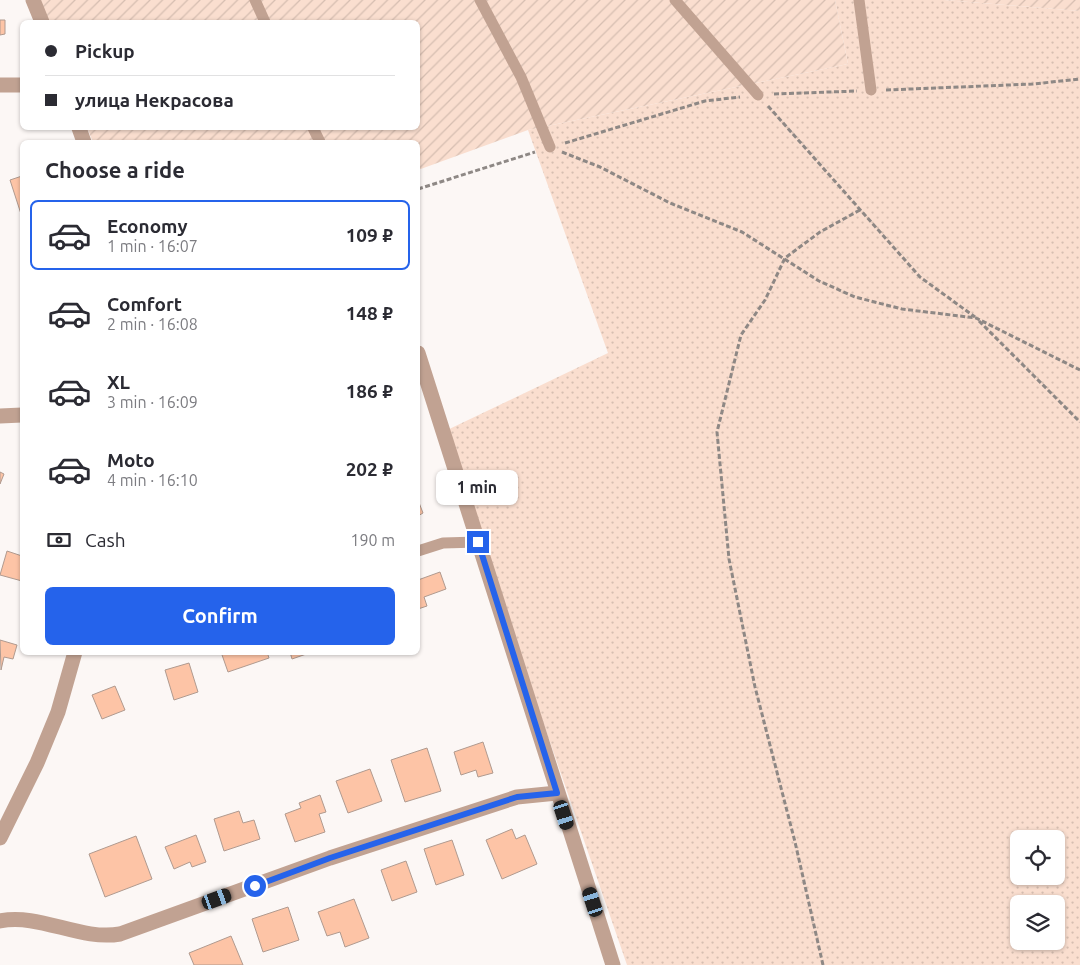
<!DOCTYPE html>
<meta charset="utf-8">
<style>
body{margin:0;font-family:Ubuntu,sans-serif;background:#f7f7f7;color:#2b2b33;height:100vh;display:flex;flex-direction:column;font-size:19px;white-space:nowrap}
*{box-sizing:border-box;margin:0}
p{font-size:16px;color:#7c7c81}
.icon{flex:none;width:28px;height:28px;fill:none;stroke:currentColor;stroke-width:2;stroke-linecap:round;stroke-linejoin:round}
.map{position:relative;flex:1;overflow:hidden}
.panel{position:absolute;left:20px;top:140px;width:400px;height:515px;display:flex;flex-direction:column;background:#fff;border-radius:8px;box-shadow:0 1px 4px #0004}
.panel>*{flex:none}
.banner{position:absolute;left:20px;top:20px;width:400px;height:110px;border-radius:8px;box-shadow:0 1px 4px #0004;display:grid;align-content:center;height:110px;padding:0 25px;background:#fff}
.controls{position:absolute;left:1010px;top:830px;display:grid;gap:10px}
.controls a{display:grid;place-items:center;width:55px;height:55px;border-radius:8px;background:#fff;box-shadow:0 1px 4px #0004;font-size:25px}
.end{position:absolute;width:22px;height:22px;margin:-11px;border:6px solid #2563eb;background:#fff;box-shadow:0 0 0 2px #fff}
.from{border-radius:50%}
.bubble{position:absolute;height:35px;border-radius:8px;background:#fff;box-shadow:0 1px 4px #0004;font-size:16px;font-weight:600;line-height:35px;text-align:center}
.car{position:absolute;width:15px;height:30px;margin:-15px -8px;border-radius:6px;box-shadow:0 0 4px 1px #0007;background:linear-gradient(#222 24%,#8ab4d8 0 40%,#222 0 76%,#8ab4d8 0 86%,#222 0)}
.banner b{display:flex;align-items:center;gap:18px;height:48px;font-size:19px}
.banner b+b{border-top:1px solid #e1e1e2}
.banner i{width:12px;height:12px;background:#2b2b33}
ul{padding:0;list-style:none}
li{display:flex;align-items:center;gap:15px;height:70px;margin:0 10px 8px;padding:0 15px;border:2px solid transparent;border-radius:8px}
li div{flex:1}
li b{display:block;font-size:19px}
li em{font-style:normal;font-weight:600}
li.on{border-color:#2563eb}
li>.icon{width:45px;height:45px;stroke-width:1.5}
h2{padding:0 25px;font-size:22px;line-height:60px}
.pay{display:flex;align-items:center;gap:12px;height:55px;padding:0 25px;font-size:19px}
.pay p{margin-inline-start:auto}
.action{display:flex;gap:10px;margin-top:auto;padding:10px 25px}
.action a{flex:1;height:58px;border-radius:8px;background:#2563eb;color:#fff;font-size:20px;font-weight:600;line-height:58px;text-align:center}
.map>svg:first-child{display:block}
</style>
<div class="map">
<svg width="1080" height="965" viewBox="0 0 1080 965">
<defs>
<pattern id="grass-dots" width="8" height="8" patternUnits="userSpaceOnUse" patternTransform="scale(1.25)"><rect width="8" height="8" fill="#fadecf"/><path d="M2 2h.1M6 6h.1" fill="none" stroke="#d6beb1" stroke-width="1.8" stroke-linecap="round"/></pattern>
<pattern id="garden-furrows" width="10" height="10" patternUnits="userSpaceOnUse" patternTransform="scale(1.25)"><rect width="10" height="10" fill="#fadecf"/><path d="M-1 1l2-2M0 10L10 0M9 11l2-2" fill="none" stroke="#d6beb1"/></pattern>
</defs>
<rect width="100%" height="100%" fill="#fcf7f5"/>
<path fill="url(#grass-dots)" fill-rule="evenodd" d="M835 0H944L1080 11V965H627L443 432 608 353 528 130 848 64ZM1019 839H1056V876H1019ZM1019 904H1056V941H1019Z"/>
<g fill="url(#garden-furrows)">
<path d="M39 0H835L848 64 528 130 418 170V142H93L87 128H418V22H47Z"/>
<path d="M944 0H1080V11Z"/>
</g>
<g fill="#fdc4a6" stroke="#b09a8f">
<path d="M0 20H5V34L0 35Z"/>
<path d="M22 176V217L10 180Z"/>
<path d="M0 472 4 474 0 484Z"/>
<path d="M418 500 423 513 418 516Z"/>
<path d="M7 551 22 556V581L0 575Z"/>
<path d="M440 572 446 589 424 597 427 606 418 609V580Z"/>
<path d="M0 640 17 645 13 659 4 657 1 670Z"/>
<path d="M221 652H267L269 658 228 672Z"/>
<path d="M290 652H312L292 659Z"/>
<path d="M189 663 198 692 174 700 165 670Z"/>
<path d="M115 686 125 710 102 719 92 695Z"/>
<path d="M483 742 493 773 478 777 476 770 461 775 454 752Z"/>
<path d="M427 748 441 791 405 802 391 760Z"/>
<path d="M370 769 382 801 348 813 336 781Z"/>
<path d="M320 795 326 812 319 814 325 832 295 842 285 814 301 808 299 803Z"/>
<path d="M239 811 243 823 254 820 260 839 224 851 214 819Z"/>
<path d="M512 829 516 839 525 835 537 864 502 879 486 840Z"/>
<path d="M196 835 206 862 192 867 190 862 174 869 165 847Z"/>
<path d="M136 836 152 879 105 897 89 854Z"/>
<path d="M452 840 464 875 436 885 424 849Z"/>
<path d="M406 861 417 892 392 901 381 870Z"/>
<path d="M354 899 369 938 345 947 340 932 327 936 318 912Z"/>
<path d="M288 907 299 940 263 952 252 919Z"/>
<path d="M231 936 243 965H194L189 953Z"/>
</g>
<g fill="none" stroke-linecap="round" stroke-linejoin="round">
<g stroke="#8e8885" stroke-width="3" stroke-dasharray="5 2.5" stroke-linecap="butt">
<path d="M886 90 1033 84 1080 79"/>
<path d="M774 94 857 91"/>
<path d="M768 106 920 277 975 317"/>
<path d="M565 143 705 101 740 97"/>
<path d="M562 152 600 167 670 203 742 232 819 281 855 297 902 309 976 318 1080 370"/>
<path d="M418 189 535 152"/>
<path d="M979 321 1080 422"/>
<path d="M823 965 795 842 755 687 729 559 717 432 741 335 765 300 785 258 820 232 860 210"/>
</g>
<g stroke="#c1a292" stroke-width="11">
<path d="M255 0 265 22"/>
<path d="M480 0 521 77 550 147"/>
<path d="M675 0 758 95"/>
<path d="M859 0 871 90"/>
<path d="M313 128 320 142"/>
<path d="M418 551 443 543 478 542"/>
</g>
<g stroke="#c1a292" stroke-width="15">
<path d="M33 0 42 22"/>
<path d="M0 85H22"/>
<path d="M79 128 84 142"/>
<path d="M418 353 613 965"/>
<path d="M0 416 22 415"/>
<path d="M0 838 37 763 58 712 75 652"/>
<path d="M0 921C40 913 80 941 120 934L330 858 517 797 557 793"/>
</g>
</g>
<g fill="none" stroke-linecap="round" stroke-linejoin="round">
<path stroke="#2563eb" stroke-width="6" d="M255 886 330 858 517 797 557 793 478 542"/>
</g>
</svg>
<div class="controls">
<a><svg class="icon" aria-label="locate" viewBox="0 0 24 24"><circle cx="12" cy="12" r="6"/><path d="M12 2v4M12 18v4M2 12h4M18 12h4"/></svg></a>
<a><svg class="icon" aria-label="layers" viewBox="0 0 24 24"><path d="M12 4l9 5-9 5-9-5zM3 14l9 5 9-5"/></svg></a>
</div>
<i class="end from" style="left:255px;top:886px"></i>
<i class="end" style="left:478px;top:542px"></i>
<div class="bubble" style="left:436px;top:470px;width:82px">1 min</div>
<i class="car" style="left:564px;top:815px;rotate:162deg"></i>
<i class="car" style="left:217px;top:899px;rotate:70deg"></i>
<i class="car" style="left:593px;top:902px;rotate:342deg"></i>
<div class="banner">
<b><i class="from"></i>Pickup</b>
<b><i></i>улица Некрасова</b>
</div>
<section class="panel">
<h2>Choose a ride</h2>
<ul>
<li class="on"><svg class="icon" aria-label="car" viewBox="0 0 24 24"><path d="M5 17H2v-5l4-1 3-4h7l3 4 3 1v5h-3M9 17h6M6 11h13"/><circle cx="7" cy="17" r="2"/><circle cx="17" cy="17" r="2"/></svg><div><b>Economy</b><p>1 min · 16:07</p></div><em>109 ₽</em></li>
<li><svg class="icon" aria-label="car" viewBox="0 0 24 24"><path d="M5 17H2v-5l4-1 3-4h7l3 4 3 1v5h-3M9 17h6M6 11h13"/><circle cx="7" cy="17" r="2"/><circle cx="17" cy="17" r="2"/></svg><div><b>Comfort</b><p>2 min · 16:08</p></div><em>148 ₽</em></li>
<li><svg class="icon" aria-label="car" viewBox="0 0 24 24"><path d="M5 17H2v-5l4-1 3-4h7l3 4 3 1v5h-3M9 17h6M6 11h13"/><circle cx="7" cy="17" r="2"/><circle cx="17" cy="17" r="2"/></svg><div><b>XL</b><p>3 min · 16:09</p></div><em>186 ₽</em></li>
<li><svg class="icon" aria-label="car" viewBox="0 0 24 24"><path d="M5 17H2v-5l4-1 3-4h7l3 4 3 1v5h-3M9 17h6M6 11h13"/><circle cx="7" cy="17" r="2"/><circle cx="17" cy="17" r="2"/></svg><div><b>Moto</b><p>4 min · 16:10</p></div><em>202 ₽</em></li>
</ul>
<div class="pay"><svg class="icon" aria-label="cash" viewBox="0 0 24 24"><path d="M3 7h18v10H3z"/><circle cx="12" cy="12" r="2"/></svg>Cash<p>190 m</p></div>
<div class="action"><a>Confirm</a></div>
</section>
</div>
